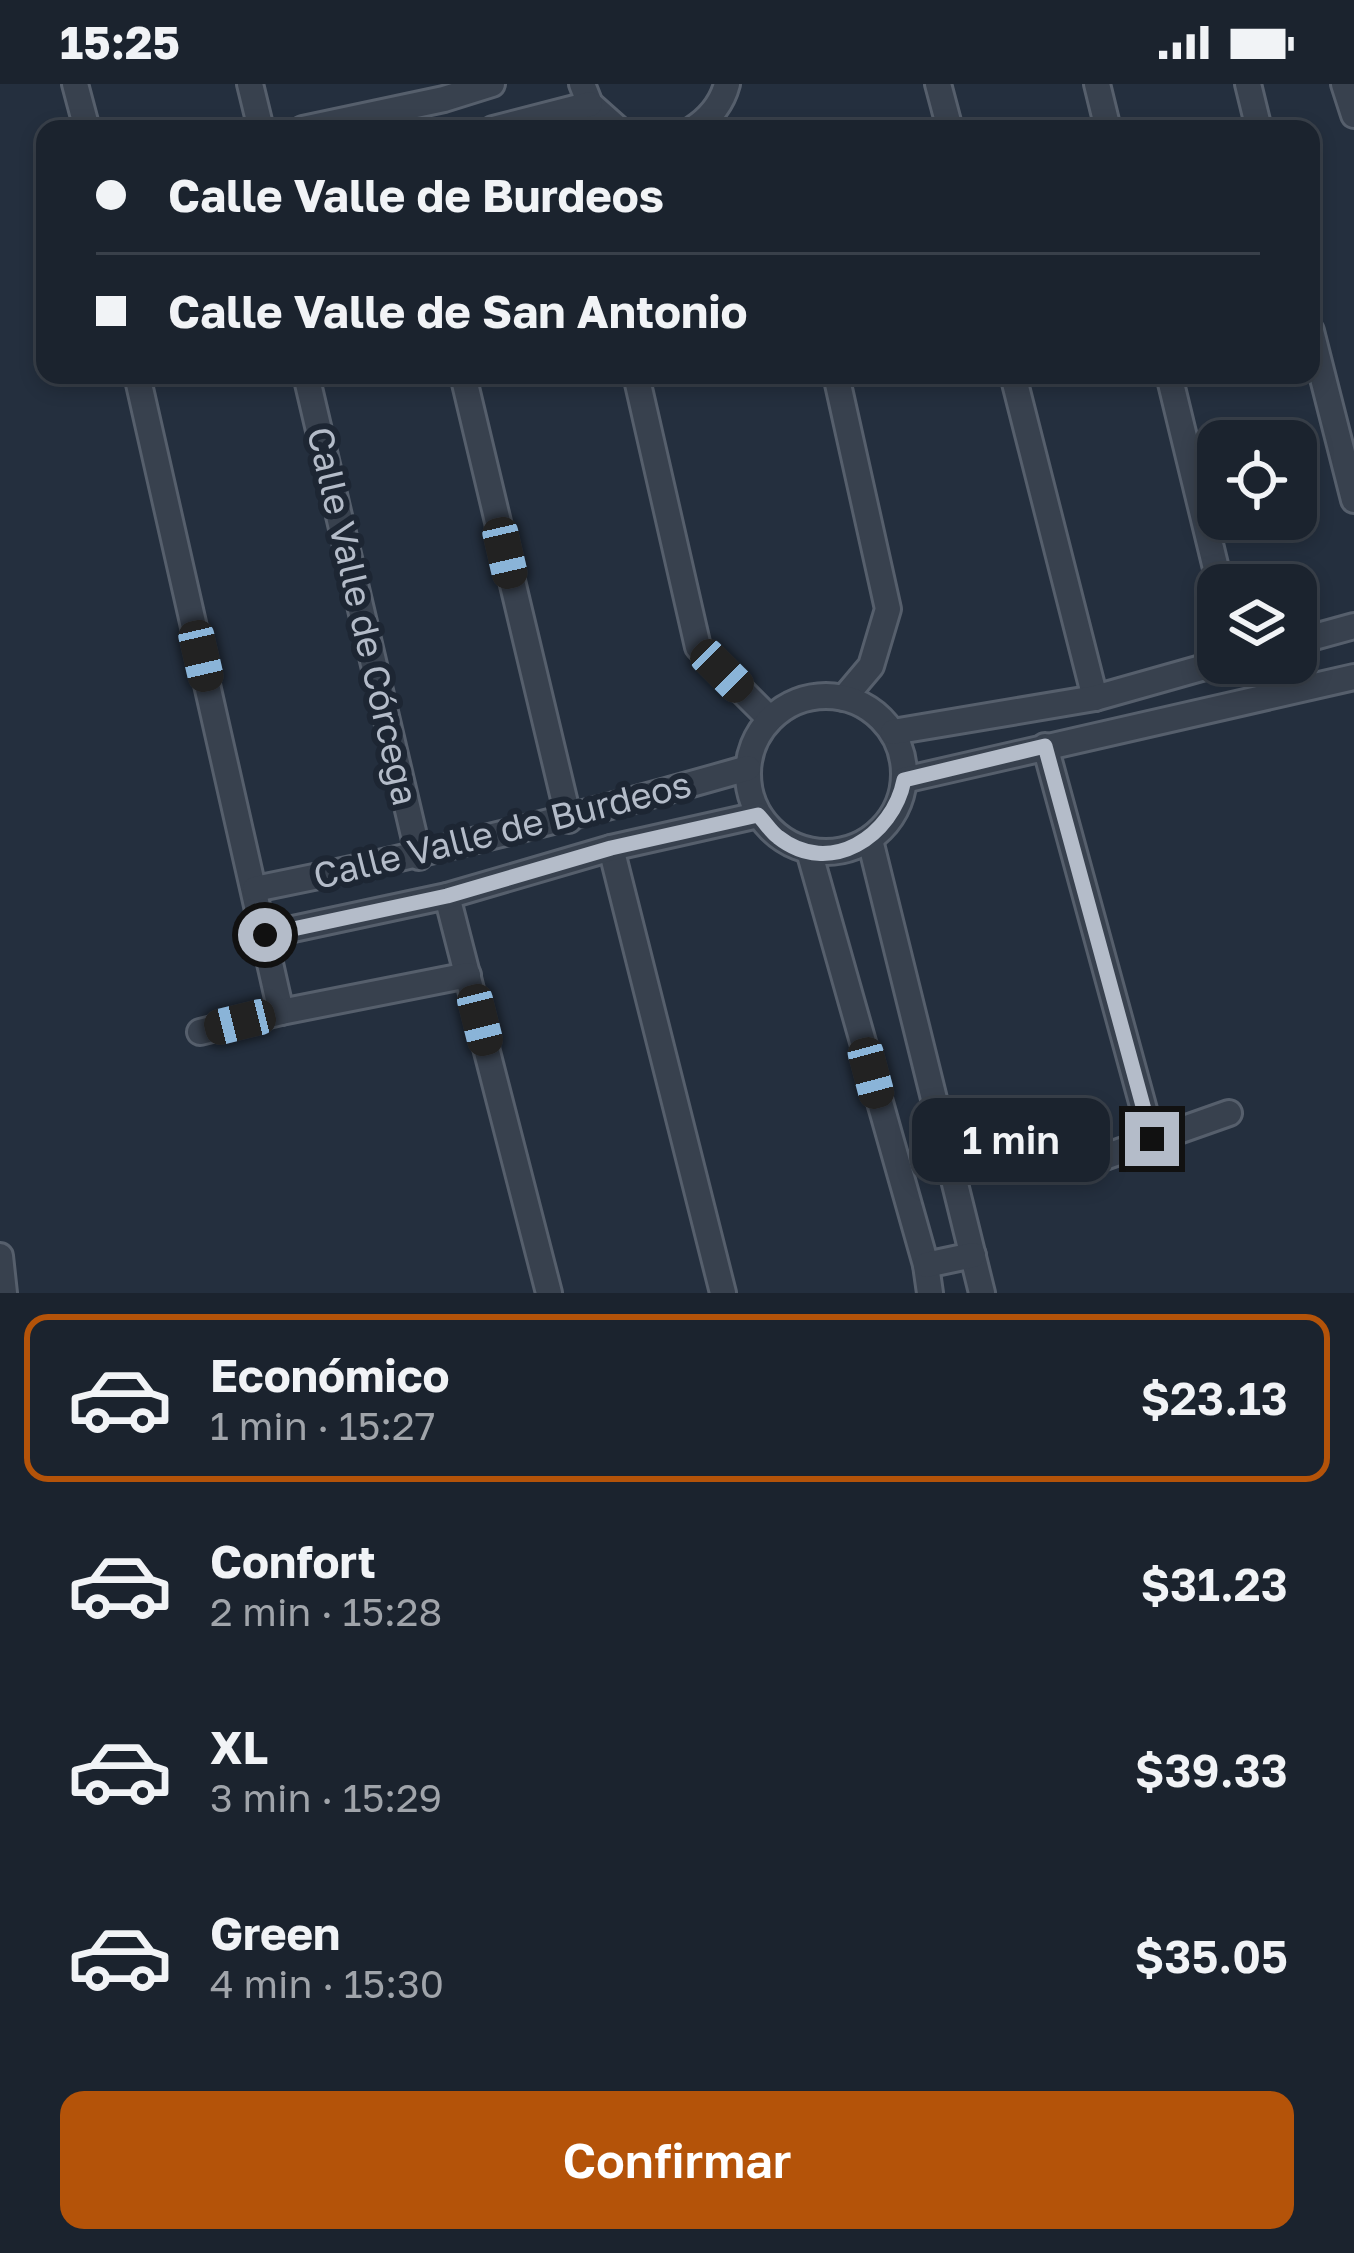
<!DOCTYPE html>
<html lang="es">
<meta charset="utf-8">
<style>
body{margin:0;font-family:"Golos Text",sans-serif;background:#282f3a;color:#f1f3f6;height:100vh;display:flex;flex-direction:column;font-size:45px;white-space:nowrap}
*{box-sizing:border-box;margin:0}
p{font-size:39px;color:#a0a4aa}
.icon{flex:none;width:66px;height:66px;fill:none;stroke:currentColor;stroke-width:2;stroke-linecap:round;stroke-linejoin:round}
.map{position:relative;height:1209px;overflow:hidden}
.panel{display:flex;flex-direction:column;background:#1b232e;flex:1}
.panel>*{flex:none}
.hud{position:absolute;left:36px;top:36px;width:1284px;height:264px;border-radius:24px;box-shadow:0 6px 18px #0003,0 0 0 3px #39404a;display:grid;align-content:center;height:264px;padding:0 60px;background:#1b232e}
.buttons{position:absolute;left:1197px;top:336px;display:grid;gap:24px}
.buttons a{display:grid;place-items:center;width:120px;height:120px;border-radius:24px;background:#1b232e;box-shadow:0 6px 18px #0003,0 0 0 3px #39404a;font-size:60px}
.end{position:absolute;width:54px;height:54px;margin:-27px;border:15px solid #b4bcc9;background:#111;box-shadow:0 0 0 6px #111}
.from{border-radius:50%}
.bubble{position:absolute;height:84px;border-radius:24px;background:#1b232e;box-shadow:0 6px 18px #0003,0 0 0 3px #39404a;font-size:39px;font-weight:600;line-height:84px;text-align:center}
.car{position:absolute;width:36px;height:72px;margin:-36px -18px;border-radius:15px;box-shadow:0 0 9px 3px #0007;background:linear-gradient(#222 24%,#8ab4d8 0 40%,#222 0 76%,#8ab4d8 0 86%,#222 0)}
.hud b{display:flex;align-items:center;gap:42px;height:114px;font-size:45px}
.hud b+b{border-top:3px solid #39404a}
.hud i{width:30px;height:30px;background:#f1f3f6}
ul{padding:21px 0 0;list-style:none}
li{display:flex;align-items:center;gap:36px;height:168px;margin:0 24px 18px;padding:0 36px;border:6px solid transparent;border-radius:24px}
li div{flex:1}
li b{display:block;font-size:45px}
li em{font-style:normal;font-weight:600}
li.selected{border-color:#b45309}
li>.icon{width:108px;height:108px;stroke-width:1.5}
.primary-button{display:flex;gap:24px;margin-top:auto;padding:24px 60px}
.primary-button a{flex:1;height:138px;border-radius:24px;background:#b45309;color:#fff;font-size:48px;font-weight:600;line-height:138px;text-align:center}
.status{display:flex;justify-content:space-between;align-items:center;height:84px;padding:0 60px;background:#1b232e;direction:ltr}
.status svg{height:33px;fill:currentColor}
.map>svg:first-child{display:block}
</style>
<div class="status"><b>15:25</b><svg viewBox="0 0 49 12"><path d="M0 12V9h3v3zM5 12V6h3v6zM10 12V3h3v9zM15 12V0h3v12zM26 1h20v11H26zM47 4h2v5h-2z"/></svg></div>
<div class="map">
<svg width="1354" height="1209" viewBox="0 0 1354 1209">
<rect width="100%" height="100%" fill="#242f3e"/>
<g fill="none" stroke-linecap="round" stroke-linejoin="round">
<g stroke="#565f6c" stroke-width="30">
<g id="minor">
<path d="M75 0 87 45"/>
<path d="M250 0 261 45"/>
<path d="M582 0 590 20 618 45"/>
<path d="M938 0 950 45"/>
<path d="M1097 0 1108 45"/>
<path d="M1248 0 1259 45"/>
<path d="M1344 0 1354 31"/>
<path d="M303 45 444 15 492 0"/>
<path d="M493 45 590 20"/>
<path d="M693 45C710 34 722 19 727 0"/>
<path d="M1311 247 1354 416"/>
<path d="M137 291 281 928"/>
<path d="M306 291 419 773"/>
<path d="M463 291 569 736"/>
<path d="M636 291 698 563 770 635"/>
<path d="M836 291 888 525 871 582 844 614"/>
<path d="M1013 291 1095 614"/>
<path d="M1169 291 1220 501"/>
<path d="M1296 558 1354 542"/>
<circle cx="826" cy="690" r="78"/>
<path d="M893 648 1095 614 1219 579"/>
<path d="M1045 662 1152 1055"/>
<path d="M904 696 1354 593"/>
<path d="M870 756 982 1209"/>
<path d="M611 764 723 1209"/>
<path d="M809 767 926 1181 930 1209"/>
<path d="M255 805C422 772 584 731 748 684"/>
<path d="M447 812 549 1209"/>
<path d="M265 851 447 812 611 764 758 731"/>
<path d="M200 948 281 928 468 891"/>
<path d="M1076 1083 1229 1029"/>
<path d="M0 1172 4 1209"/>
<path d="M926 1181 973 1171"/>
</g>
</g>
<use href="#minor" stroke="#38414e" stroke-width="24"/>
</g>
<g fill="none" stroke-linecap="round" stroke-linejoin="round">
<path stroke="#b4bcc9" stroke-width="15" d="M265 851 447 812 611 764 758 731C765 738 771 748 778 753 830 794 893 752 904 696L1045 662 1152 1055"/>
</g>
<g text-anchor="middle" stroke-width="12" stroke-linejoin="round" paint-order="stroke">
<g font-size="36" fill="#b4bcc9" stroke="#1d2633">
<text transform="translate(363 532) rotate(77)" y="13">Calle Valle de Córcega</text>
<text transform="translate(502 746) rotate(-14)" y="13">Calle Valle de Burdeos</text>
</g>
</g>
</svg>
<div class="buttons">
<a><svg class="icon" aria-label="locate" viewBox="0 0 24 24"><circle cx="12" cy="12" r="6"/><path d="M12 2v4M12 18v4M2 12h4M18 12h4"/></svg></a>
<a><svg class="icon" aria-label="layers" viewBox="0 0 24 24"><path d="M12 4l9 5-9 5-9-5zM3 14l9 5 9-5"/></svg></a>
</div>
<i class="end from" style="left:265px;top:851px"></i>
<i class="end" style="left:1152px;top:1055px"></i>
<div class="bubble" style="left:912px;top:1014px;width:198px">1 min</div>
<i class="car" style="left:505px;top:469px;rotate:167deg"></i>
<i class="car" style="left:201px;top:572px;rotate:167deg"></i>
<i class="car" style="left:722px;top:587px;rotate:135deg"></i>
<i class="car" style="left:480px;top:936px;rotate:166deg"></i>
<i class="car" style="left:240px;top:938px;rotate:256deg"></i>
<i class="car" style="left:871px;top:989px;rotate:165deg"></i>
<div class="hud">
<b><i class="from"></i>Calle Valle de Burdeos</b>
<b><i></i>Calle Valle de San Antonio</b>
</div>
</div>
<section class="panel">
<ul>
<li class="selected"><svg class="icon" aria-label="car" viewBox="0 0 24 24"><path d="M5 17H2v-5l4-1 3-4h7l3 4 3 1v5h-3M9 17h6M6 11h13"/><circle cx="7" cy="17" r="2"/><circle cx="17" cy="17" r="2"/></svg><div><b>Económico</b><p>1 min · 15:27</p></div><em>$23.13</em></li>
<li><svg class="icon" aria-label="car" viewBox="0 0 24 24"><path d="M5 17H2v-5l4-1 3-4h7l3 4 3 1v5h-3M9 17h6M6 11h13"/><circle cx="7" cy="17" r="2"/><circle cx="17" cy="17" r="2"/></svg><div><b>Confort</b><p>2 min · 15:28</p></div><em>$31.23</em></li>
<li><svg class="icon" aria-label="car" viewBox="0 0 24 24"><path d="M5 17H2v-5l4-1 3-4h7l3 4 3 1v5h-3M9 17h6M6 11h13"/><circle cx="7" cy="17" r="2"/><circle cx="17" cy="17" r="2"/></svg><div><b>XL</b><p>3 min · 15:29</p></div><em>$39.33</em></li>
<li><svg class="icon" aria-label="car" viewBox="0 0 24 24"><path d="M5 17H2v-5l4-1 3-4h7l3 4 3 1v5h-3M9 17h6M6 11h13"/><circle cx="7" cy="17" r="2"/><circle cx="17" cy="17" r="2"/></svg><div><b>Green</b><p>4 min · 15:30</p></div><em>$35.05</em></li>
</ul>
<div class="primary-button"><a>Confirmar</a></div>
</section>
